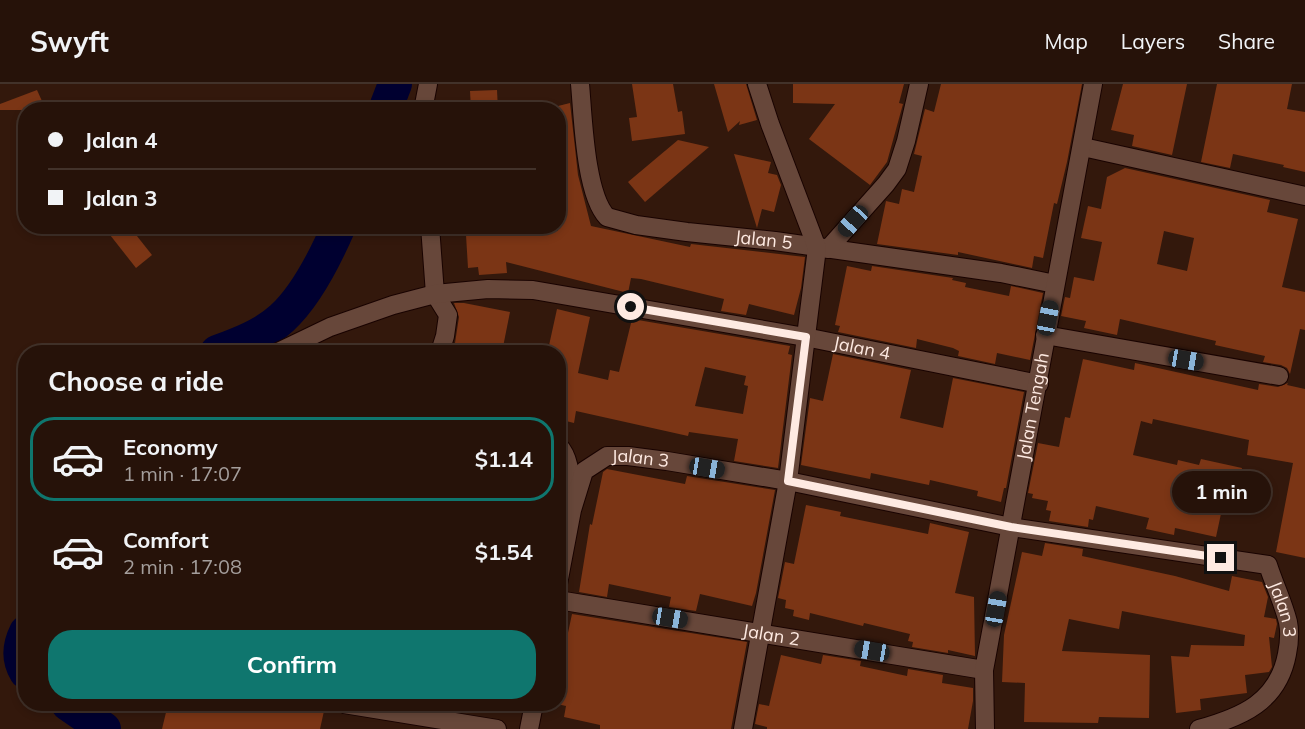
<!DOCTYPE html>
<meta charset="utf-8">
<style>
body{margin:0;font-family:Mulish,sans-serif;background:#2e1b12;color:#f1f3f6;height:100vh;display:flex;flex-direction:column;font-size:22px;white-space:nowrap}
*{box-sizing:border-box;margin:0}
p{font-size:20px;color:#a49e9c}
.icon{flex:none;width:33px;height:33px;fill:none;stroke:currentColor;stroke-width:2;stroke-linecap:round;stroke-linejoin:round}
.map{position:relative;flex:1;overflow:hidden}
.details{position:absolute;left:18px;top:261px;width:548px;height:366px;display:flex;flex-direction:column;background:#261209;border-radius:24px;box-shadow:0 3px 9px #0003,0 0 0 2px #42322a}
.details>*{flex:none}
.hud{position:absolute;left:18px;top:18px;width:548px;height:132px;border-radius:24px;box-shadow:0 3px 9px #0003,0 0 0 2px #42322a;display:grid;align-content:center;height:132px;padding:0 30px;background:#261209}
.end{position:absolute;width:27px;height:27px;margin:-14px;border:8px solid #feeae2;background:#111;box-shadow:0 0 0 3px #111}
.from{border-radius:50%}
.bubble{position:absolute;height:42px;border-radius:21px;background:#261209;box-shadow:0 3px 9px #0003,0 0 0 2px #42322a;font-size:20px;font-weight:700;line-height:42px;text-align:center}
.car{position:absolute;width:18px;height:36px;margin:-18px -9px;border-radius:8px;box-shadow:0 0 4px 2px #0007;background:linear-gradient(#222 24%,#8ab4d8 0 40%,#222 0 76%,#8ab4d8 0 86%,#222 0)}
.hud b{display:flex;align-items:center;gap:21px;height:57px;font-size:22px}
.hud b+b{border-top:2px solid #42322a}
.hud i{width:15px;height:15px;background:#f1f3f6}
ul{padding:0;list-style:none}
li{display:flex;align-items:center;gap:18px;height:84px;margin:0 12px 9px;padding:0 18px;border:3px solid transparent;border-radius:24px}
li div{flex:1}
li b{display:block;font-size:22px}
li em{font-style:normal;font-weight:700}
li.active{border-color:#0f766e}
li>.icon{width:54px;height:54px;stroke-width:1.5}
h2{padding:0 30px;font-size:27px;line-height:72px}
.button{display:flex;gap:12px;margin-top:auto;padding:12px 30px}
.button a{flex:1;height:69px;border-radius:24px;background:#0f766e;color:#fff;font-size:24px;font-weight:700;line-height:69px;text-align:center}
header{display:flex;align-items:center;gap:36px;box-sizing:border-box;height:84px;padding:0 30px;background:#261209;border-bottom:2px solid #42322a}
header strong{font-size:28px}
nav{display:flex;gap:33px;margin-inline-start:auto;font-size:21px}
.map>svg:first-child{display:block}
</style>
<header>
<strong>Swyft</strong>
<nav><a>Map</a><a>Layers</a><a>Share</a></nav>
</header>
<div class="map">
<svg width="1305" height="645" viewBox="0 0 1305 645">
<rect width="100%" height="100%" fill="#33180c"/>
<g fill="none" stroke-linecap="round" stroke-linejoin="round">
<g stroke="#000030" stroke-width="34">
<path d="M385 26 395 0"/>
<path d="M217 268C239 260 265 250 282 234 306 212 326 172 339 142"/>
<path d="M26 548C19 562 18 575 26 588"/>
<path d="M68 620 104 645"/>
</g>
</g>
<g fill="#7b3515" fill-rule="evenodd">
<path d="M632 0H673L678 28 682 27 685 50 632 57 629 34 637 33Z"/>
<path d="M714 0H746L757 36 739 41 740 37 728 48Z"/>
<path d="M793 0H904L899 19 903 20 887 78 870 101 809 55 835 20 793 19Z"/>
<path d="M941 0H1082L1067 78 1057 120 1054 119 1043 174 1034 172 1032 184 958 168V171L877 160 886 117 899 120 902 105 914 108 922 72 914 70 925 25 934 28Z"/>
<path d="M1123 0H1187L1172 71 1132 62 1134 51 1111 46Z"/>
<path d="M1217 0H1292L1287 25 1305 28V88L1283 83 1284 81 1233 70 1230 84 1201 78Z"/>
<path d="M37 6 46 26H0V20Z"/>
<path d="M497 6 498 26H471L470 7Z"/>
<path d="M570 19 578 91 591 142 690 163 691 160 805 173 801 204 794 231 749 220 746 231 721 227 724 215 641 195 631 194 628 209 506 178 507 189 479 191 478 183 468 184 466 151 524 147 525 142H540L558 147V22Z"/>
<path d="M678 56 709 63 645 118 628 98Z"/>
<path d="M734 70 771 78 768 89 777 91 781 101 774 128 762 125 757 144Z"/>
<path d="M1125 84 1270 116 1267 128 1298 135 1282 203 1305 208V246L1300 245 1290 290 1287 284 1281 281 1263 278 1265 272 1215 261 1216 257 1120 235 1117 251 1084 244 1086 237 1061 232 1065 213 1070 214 1074 193 1094 197 1102 158 1081 154 1088 122 1101 125 1107 93ZM1164 147 1194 154 1187 187 1157 180Z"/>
<path d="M103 142H129L152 171 136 184Z"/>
<path d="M847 182 871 187 872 182 953 194 952 196 966 199 965 203 1009 212 1011 202 1043 209 1030 276 997 269 995 280 958 272 959 267 953 264 917 255 916 264 838 248 840 242 835 241Z"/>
<path d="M454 219H464L510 228 502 268 455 259 459 233Z"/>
<path d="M557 225 590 233 578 289 608 296 610 286 619 288 632 235 790 262 788 270 792 271 778 384 734 377 738 355 689 348 688 352 576 327 574 339 558 335V268L548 266ZM705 283 746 292 744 301 748 302 743 330 695 322Z"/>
<path d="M833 270 911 286 900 334 943 344 953 294 1024 308 1006 404H1004L1001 418 977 412 978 407 930 396 929 401 871 389 870 395 801 381 810 314 823 317Z"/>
<path d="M1083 275 1134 286 1135 279 1258 306 1259 300 1278 303 1288 299 1287 301 1305 305V474L1276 468 1293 379 1247 371 1249 356 1153 335 1152 340 1141 337 1133 371 1177 381 1178 376 1199 381 1201 375 1242 384 1233 427 1222 425 1216 453 1175 444 1174 451 1146 445 1149 434 1096 422 1093 436 1089 435 1088 443 1049 437 1051 427 1046 426 1048 417 1032 414 1033 410 1028 409 1038 359 1059 363 1065 333 1070 334Z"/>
<path d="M607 385 685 400 687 392 775 406 756 509 752 522 700 510 696 527 669 523 671 513 609 500 607 513 579 508 590 440 592 441 603 388Z"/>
<path d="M806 421 841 428 840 432 928 450 930 439 969 448 955 509 974 513 975 572 948 566V569L912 563 913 558 908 557 910 550 864 539 863 542 810 529 809 536 793 532 794 526 785 524 786 516 778 514 785 478 794 480Z"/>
<path d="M1045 459 1083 465 1082 472 1175 492 1229 507 1232 492 1262 498 1268 513 1264 533 1276 535 1277 540 1274 554 1269 553 1272 583 1269 588 1245 591 1247 609 1200 615 1201 626 1176 629 1171 572 1189 573 1191 561 1244 562 1245 551 1122 527 1119 545 1069 535 1062 567 1150 571 1149 634 1099 633 1098 639 1024 638 1025 599 1002 598 1004 551 1022 468 1042 472Z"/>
<path d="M572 530 747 558 731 645H600V641L564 633 566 622 557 620 567 578 562 577Z"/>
<path d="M781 571 821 580 823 571 861 577 860 582 907 592 908 585 943 591 942 599 973 604V617L968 645H767V643L755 640 759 620 769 622Z"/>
<path d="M168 620H186L213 625 214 620H287L324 627 320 645H162Z"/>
</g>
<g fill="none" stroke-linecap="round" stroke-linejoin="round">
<g stroke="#190300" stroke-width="20">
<g id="minor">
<path id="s1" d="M580 0C583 32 585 110 607 133L636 141 687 148 775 157 1001 189 1055 200"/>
<path d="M423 26 428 0"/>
<path d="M1083 63 1305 112"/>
<path d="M430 142 435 210 448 231 445 252 440 268"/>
<path d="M828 165 886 100 897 85 906 57 919 0"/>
<path d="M1045 251 1279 292"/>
<path id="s2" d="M278 268 330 243 393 221 435 210 488 205 533 206 805 253 1039 300"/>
<path d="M558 361C571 374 570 395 571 412"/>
<path id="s3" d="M558 500 572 426 584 387 607 372H628L667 377 788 397 1011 443 1268 481C1274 500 1283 518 1288 538 1290 548 1289 560 1287 570 1278 618 1242 633 1199 645"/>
<path id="s4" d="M558 516 984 586"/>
<path d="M344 620 497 645"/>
<path d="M529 645 534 620"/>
<path d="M743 645 788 397 817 164 770 40 757 0"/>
<path id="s5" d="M985 645 984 586 1093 0"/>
</g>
</g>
<use href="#minor" stroke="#67473a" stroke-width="18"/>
</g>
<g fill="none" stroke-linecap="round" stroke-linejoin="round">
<path stroke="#feeae2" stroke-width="8" d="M631 223 806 253 788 397 1011 443 1221 474"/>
</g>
<g text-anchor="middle" stroke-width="6" stroke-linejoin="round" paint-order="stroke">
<g font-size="18" fill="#feeae2" stroke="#33180c">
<text dy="6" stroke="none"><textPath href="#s1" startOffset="296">Jalan 5</textPath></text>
<text dy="6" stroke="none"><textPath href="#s2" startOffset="600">Jalan 4</textPath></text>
<text dy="6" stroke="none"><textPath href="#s5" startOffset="327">Jalan Tengah</textPath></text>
<text dy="6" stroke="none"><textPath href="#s3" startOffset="177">Jalan 3</textPath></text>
<text dy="6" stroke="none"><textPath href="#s3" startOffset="861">Jalan 3</textPath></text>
<text dy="6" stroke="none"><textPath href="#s4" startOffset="216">Jalan 2</textPath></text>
</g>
</g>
</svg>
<i class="end from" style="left:631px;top:223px"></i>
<i class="end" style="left:1221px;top:474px"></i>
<div class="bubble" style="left:1172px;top:387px;width:99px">1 min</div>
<i class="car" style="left:853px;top:137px;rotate:222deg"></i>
<i class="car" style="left:1048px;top:234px;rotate:11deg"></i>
<i class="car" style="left:1186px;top:276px;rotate:100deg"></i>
<i class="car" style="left:707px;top:384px;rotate:99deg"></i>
<i class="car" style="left:996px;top:525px;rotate:10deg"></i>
<i class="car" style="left:670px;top:534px;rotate:99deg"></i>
<i class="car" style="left:872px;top:567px;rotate:280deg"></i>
<div class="hud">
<b><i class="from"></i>Jalan 4</b>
<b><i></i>Jalan 3</b>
</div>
<section class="details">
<h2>Choose a ride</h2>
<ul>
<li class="active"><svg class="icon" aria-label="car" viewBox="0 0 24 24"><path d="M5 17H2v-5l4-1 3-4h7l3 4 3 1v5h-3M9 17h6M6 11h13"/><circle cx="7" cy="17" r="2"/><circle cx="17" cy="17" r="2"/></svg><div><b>Economy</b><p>1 min · 17:07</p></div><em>$1.14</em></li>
<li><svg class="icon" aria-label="car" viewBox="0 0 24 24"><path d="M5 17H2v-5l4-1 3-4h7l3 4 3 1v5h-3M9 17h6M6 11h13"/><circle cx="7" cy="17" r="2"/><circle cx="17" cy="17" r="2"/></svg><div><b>Comfort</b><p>2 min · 17:08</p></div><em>$1.54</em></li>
</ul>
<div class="button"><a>Confirm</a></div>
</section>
</div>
